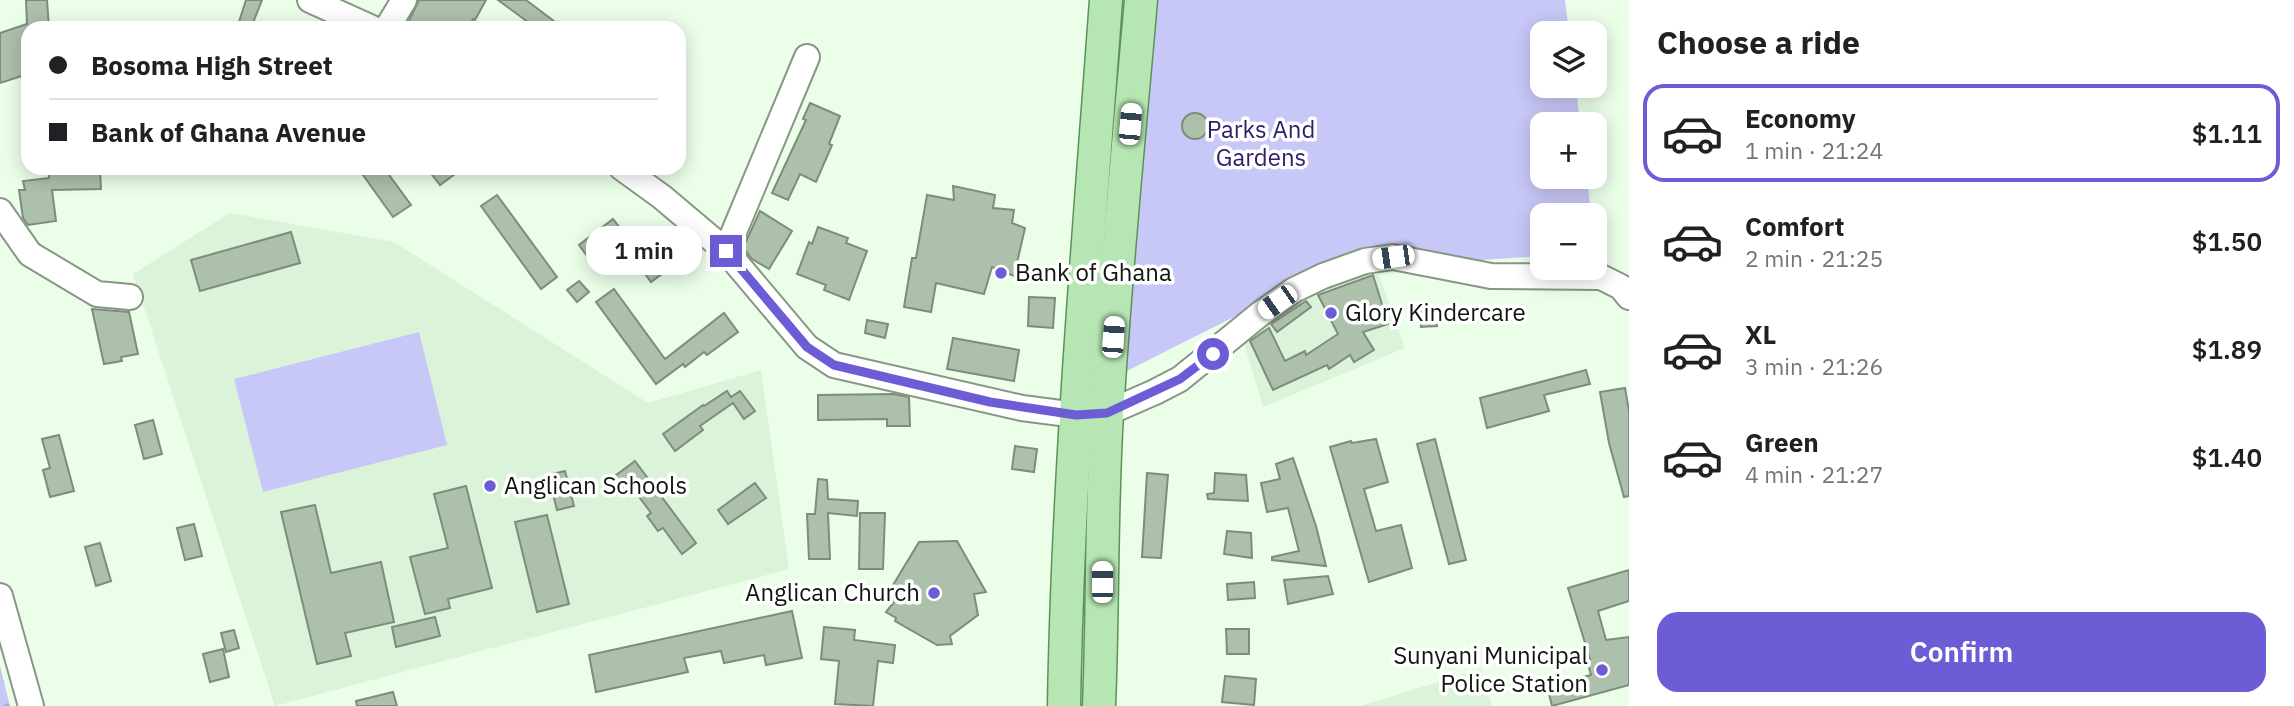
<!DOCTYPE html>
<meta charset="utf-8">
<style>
body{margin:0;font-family:"IBM Plex Sans",sans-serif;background:#f2f2f2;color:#202124;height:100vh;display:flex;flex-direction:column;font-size:26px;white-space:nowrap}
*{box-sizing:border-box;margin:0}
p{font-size:23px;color:#757577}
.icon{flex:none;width:38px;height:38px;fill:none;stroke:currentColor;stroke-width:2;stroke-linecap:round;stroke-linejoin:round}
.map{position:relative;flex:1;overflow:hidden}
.sheet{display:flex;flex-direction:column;background:#fff;width:665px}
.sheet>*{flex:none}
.hud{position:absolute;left:21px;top:21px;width:665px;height:154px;border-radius:21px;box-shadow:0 4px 18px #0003;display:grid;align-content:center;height:154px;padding:0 28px;background:#fff}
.buttons{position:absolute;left:1530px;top:21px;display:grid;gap:14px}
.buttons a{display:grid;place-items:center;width:77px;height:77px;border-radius:14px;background:#fff;box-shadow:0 4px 18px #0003;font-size:35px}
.end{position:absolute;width:32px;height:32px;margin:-16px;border:9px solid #6c5cd5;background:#fff;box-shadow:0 0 0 4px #fff}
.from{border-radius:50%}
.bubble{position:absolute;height:49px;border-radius:21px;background:#fff;box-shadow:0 4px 18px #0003;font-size:23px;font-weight:600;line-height:49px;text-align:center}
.car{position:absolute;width:21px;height:42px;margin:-21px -10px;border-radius:9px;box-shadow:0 0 5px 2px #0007;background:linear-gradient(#fff 24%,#345 0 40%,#fff 0 76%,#345 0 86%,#fff 0)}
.hud b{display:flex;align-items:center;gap:24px;height:66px;font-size:26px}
.hud b+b{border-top:2px solid #e0e0e0}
.hud i{width:18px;height:18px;background:#202124}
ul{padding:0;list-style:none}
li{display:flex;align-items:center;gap:21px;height:98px;margin:0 14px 10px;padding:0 14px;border:4px solid transparent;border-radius:21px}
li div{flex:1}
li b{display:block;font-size:26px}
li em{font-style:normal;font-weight:600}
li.selected{border-color:#6c5cd5}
li>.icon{width:63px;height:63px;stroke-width:1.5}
h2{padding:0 28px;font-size:32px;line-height:84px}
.action{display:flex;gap:14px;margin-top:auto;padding:14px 28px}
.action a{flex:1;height:80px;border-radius:21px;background:#6c5cd5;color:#fff;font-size:28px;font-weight:600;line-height:80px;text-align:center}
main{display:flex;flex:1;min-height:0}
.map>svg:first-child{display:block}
</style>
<main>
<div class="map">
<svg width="1629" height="706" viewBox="0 0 1629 706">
<defs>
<pattern id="cemetery-stones" width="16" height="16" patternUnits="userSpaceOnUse" patternTransform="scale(1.75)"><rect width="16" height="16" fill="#c8c8f8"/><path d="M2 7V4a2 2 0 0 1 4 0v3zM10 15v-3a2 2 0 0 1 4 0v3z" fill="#ababd3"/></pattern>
</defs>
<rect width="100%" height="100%" fill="#eafee8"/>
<g fill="#dbf3d8">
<path d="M230 213 394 242 648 403 761 370 789 569 275 706 133 274Z"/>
<path d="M1375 264 1405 348 1263 407 1242 336 1296 291Z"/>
<path d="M1481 669 1492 706H1360Z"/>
</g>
<g fill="#c8c8f8">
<path d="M1127 0H1565L1569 33H1542V86H1576L1580 124H1542V177H1587L1591 215H1542V256L1441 263 1367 255 1301 283 1095 387Z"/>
<path d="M419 332 447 445 263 492 234 379Z"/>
</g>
<path fill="url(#cemetery-stones)" d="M0 666 10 706H0Z"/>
<g fill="#adc0ac" stroke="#7c8e7b" stroke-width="2">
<path d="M26 0H47L49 28H28V74L0 83V33L27 24Z"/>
<path d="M246 0H262L251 28H237Z"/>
<path d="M419 0H486L475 20 473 19 469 28H418L408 23Z"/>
<path d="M498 0H526L563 28H536Z"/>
<path d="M810 103 840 116 829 144 832 145 816 182 800 174 788 200 772 193 806 120 803 119Z"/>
<circle cx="1195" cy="126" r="13"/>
<path d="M358 168H384L411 205 393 217Z"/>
<path d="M427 168H463L440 185Z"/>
<path d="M100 170 101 189 52 190 56 221 28 225 23 218 19 190H25L23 181 49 178V171Z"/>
<path d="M953 186 995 195 993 208 1014 210 1012 223 1025 228 1014 276 992 267 984 294 936 283 931 312 904 307 912 258H916L927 195 954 200Z"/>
<path d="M497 195 557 277 541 289 481 206Z"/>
<path d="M760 211 792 231 769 269 752 259 743 248Z"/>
<path d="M613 219 625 234 590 260 579 245Z"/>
<path d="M818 227 848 238 846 243 867 251 849 300 824 290 826 285 797 274 809 242 812 244Z"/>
<path d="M291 232 300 263 200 291 191 260Z"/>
<path d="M675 240 687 255 651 282 640 267Z"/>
<path d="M1373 275 1388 324 1363 332 1374 350 1354 362 1350 355 1329 369 1327 365 1273 390 1250 341 1269 328 1285 361 1305 351 1306 355 1338 334 1318 295Z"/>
<path d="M579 281 589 292 577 302 567 290Z"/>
<path d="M614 289 665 359 724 313 738 332 707 355 704 352 685 367 683 364 656 384 596 302Z"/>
<path d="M1029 297 1055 298 1053 328 1028 326Z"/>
<path d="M1306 301 1311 307 1277 332 1271 324Z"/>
<path d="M1436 307 1437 326 1421 327 1420 308Z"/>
<path d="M92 309 129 312 138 354 121 357 122 361 104 364Z"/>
<path d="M867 320 888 324 885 338 865 333Z"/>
<path d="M953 338 1019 350 1014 381 947 369Z"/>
<path d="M1586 370 1590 384 1544 395 1549 411 1487 428 1480 398Z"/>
<path d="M1625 388 1629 411V496L1624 497 1609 443 1600 392Z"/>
<path d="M727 391 731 397 740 391 755 411 744 419 733 403 700 426 703 430 675 451 663 434 703 405 704 406Z"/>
<path d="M894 394 909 397 910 426H887V419L818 420V395Z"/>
<path d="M153 420 162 454 144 459 135 425Z"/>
<path d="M59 435 74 491 50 497 43 470 50 468 42 439Z"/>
<path d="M1376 439 1388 482 1364 489 1376 531 1401 525 1412 568 1369 582 1330 447 1351 441 1352 443Z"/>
<path d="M1435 439 1466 560 1449 564 1417 444Z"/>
<path d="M1015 446 1037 449 1034 472 1012 469Z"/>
<path d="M1293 458 1316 526 1326 566 1272 560V557L1299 551 1288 508 1267 512 1261 483 1280 479 1276 464Z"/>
<path d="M635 461 696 543 682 554 663 528 658 531 647 516 651 513 634 490 628 494 615 476Z"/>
<path d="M565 471 574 506 557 510 548 475Z"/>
<path d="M1147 473 1168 475 1161 558 1142 557Z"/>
<path d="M1215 473 1246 475 1248 501 1208 499 1207 494 1214 493Z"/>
<path d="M818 479 827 480 828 499 858 501 857 516 828 513 830 559H809L807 514H815Z"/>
<path d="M755 483 766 498 728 524 718 510Z"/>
<path d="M466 486 492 588 448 599 450 608 425 614 410 557 448 548 434 494Z"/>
<path d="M315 505 331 573 381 562 394 622 345 633 351 656 317 664 281 512Z"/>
<path d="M860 513H885L883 569H859Z"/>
<path d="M547 515 569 604 537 612 515 522Z"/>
<path d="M194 524 202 556 185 560 177 528Z"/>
<path d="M1227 531 1251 533 1252 558 1224 554Z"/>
<path d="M957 541 986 592 974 594 978 615 950 636 952 644 937 645 895 621 896 618 886 612 895 601 887 595 919 542Z"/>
<path d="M100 543 111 581 96 586 85 547Z"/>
<path d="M1629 570V601L1598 611 1606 640 1629 637V685L1552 706 1547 686 1591 675 1587 660 1590 659 1568 588Z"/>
<path d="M1328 576 1333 594 1288 604 1284 580Z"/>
<path d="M1254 582 1255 598 1228 600 1227 584Z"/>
<path d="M792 611 802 658 766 665 764 655 724 663 721 651 684 658 688 672 596 692 589 655Z"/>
<path d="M435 617 440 636 396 647 392 627Z"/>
<path d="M824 627 855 630 854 640 895 645 893 663 878 661 873 706 835 704 839 661 821 659Z"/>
<path d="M1226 629H1249V654H1227Z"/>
<path d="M234 630 239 648 226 652 221 633Z"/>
<path d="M223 649 229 677 210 682 203 654Z"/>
<path d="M1225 676 1256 679 1254 705 1222 702Z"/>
<path d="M393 692 397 706H357L356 701Z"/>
</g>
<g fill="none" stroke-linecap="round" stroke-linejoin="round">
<g stroke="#869884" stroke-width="28">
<g id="minor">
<path d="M310 0 372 28"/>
<path d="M387 28 404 0"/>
<path d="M622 168 662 197 726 251 807 347 834 365 1022 408 1076 415 1107 413 1155 392 1180 379 1260 314 1294 290 1323 276 1365 261 1393 257 1491 276 1601 277 1621 287 1629 297"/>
<path d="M0 211 30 254 97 294 130 297"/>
<path d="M726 251 807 57"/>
<path d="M0 596 31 706"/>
</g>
</g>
<g stroke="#5c9259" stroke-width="35">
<g id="major">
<path d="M1064 706C1068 470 1089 235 1106 0"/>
<path d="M1099 706C1103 609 1101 511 1107 414 1115 276 1129 138 1141 0"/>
</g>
</g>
<use href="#minor" stroke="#fff" stroke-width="24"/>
<use href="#major" stroke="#b6e6b3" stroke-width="32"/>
</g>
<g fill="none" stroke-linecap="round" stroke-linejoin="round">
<path stroke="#6c5cd5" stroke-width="9" d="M726 251 807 347 834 365 990 402 1076 415 1107 413 1180 379 1213 354"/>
</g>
<g fill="#6c5cd5" stroke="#fff" stroke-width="2.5">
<circle cx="1001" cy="273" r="7"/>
<circle cx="1331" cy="313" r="7"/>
<circle cx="490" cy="486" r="7"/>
<circle cx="934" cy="593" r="7"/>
<circle cx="1602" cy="670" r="7"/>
</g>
<g text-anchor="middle" stroke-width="7" stroke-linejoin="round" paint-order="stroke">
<g font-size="24" fill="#2d1f6a" stroke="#fff">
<text x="1261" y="138">Parks And<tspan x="1261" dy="28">Gardens</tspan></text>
</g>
<g font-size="24" fill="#10160f" stroke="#fff" text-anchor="start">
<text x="1015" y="281">Bank of Ghana</text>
<text x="1345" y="321">Glory Kindercare</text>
<text x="504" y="494">Anglican Schools</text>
<text x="920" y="601" text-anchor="end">Anglican Church</text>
<text x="1588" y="664" text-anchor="end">Sunyani Municipal<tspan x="1588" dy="28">Police Station</tspan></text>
</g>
</g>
</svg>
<div class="buttons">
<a><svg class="icon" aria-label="layers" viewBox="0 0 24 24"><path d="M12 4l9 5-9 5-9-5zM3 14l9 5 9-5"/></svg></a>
<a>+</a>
<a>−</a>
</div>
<i class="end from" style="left:1213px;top:354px"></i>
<i class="end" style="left:726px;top:251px"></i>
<div class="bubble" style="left:586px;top:226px;width:116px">1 min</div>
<i class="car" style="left:1130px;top:124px;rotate:5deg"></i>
<i class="car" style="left:1393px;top:257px;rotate:262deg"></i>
<i class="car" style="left:1277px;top:302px;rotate:235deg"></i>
<i class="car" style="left:1113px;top:337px;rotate:4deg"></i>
<i class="car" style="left:1102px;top:582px;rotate:0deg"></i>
<div class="hud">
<b><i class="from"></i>Bosoma High Street</b>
<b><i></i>Bank of Ghana Avenue</b>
</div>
</div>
<section class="sheet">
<h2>Choose a ride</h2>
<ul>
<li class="selected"><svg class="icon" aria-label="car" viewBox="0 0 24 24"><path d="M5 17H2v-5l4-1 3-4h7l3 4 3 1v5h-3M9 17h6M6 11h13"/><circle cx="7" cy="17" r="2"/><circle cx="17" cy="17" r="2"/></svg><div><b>Economy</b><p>1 min · 21:24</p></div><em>$1.11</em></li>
<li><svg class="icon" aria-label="car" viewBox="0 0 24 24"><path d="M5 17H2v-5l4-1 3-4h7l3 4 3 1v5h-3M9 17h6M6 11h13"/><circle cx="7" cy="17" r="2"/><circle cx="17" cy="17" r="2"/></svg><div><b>Comfort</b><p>2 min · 21:25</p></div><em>$1.50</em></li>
<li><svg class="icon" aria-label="car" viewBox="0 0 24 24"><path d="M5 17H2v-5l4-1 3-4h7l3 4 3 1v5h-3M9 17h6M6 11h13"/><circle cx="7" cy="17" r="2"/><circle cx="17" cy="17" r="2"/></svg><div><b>XL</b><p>3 min · 21:26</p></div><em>$1.89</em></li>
<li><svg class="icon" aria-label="car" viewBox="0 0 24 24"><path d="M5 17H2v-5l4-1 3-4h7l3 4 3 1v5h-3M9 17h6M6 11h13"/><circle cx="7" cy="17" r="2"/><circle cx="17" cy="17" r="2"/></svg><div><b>Green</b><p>4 min · 21:27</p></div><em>$1.40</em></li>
</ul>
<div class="action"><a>Confirm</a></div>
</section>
</main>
